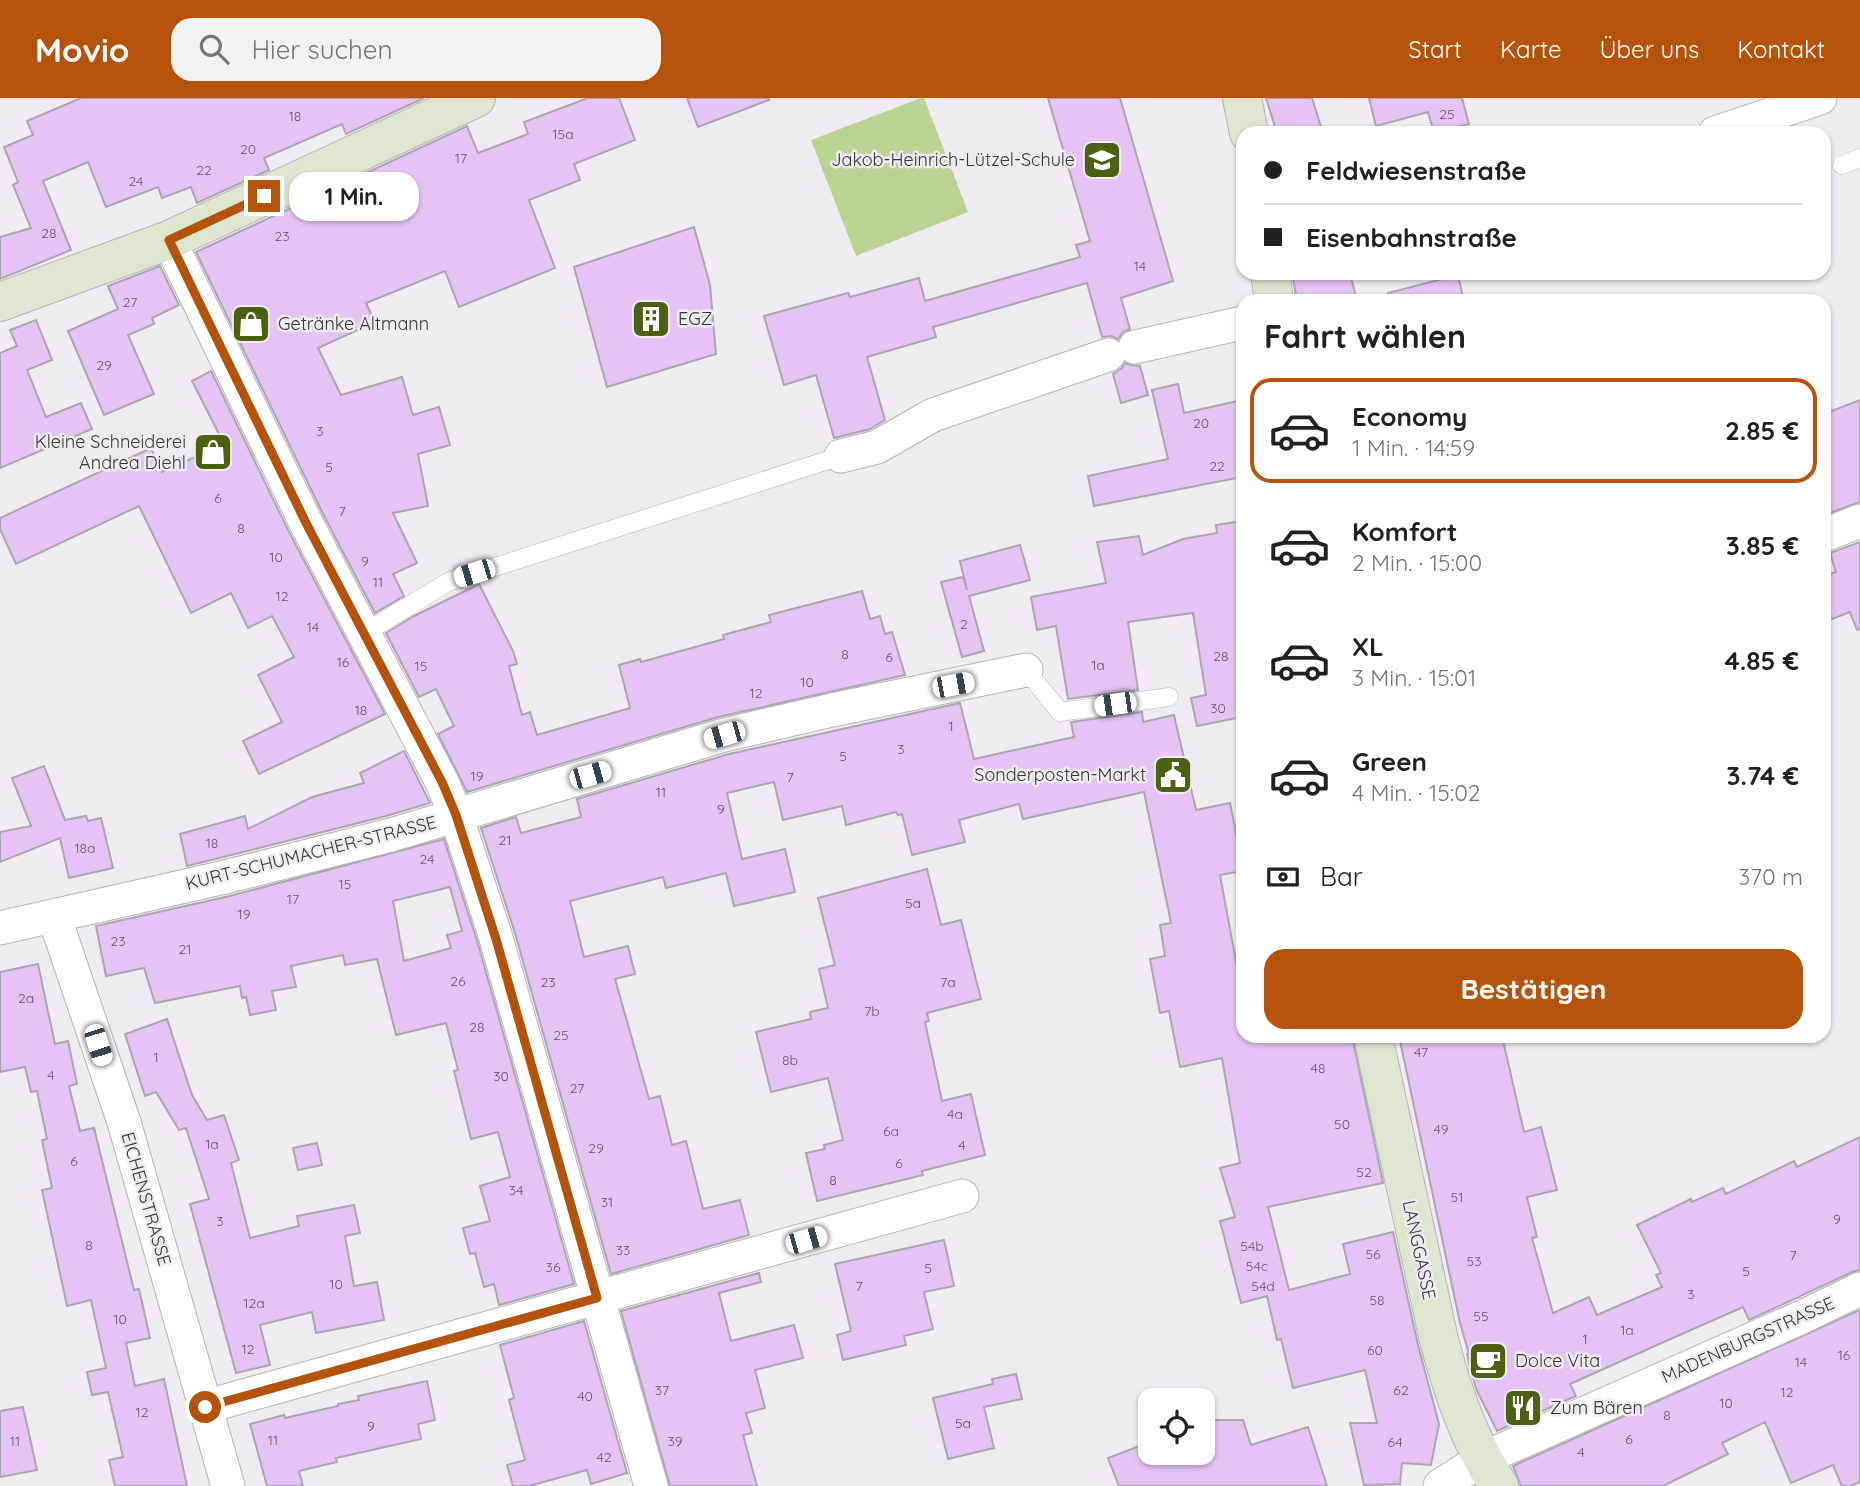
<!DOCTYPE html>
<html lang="de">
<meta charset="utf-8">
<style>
body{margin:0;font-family:Quicksand,sans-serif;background:#f2f2f2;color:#202124;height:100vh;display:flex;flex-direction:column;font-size:26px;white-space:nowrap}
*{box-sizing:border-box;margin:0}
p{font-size:23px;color:#757577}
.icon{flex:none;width:38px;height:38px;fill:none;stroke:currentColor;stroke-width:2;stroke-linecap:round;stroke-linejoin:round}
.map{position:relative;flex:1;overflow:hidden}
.details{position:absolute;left:1236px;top:196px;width:595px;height:749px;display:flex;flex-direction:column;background:#fff;border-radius:21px;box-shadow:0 2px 5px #0004}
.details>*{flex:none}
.banner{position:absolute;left:1236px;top:28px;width:595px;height:154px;border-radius:21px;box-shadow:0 2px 5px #0004;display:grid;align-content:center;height:154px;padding:0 28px;background:#fff}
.controls{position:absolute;left:1138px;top:1290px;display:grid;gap:14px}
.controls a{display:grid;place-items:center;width:77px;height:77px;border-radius:14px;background:#fff;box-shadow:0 2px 5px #0004;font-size:35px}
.end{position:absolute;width:32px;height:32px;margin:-16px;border:9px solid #b45309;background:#fff;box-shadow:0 0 0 4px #fff}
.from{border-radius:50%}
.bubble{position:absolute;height:49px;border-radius:21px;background:#fff;box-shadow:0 2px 5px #0004;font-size:23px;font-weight:800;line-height:49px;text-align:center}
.car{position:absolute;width:21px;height:42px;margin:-21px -10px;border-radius:9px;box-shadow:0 0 5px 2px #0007;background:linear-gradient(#fff 24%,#345 0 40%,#fff 0 76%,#345 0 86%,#fff 0)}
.banner b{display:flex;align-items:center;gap:24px;height:66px;font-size:26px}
.banner b+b{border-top:2px solid #e0e0e0}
.banner i{width:18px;height:18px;background:#202124}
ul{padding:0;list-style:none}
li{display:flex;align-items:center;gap:21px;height:105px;margin:0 14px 10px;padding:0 14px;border:4px solid transparent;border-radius:21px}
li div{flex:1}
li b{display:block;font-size:26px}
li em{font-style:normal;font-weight:800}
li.on{border-color:#b45309}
li>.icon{width:63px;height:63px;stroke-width:1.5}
h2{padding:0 28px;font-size:32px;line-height:84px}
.pay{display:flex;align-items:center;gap:18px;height:77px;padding:0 28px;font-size:26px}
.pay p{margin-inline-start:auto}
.cta{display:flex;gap:14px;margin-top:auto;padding:14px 28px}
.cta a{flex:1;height:80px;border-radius:21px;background:#b45309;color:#fff;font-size:28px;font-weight:800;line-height:80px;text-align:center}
header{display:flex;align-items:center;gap:42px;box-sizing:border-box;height:98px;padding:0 35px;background:#b45309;color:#fff}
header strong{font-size:33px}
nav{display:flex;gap:38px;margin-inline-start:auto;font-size:24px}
.search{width:490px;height:63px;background:#f2f2f2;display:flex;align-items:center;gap:18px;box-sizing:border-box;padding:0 24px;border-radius:21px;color:#757577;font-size:26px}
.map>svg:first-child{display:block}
</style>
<header>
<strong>Movio</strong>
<div class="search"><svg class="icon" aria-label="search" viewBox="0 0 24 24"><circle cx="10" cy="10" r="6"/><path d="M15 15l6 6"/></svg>Hier suchen</div>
<nav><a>Start</a><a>Karte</a><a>Über uns</a><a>Kontakt</a></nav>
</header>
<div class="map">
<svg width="1860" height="1388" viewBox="0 0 1860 1388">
<rect width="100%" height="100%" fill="#f0ebf3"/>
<path fill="#bad592" d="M921 0H924L968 114 856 158 811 42Z"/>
<g fill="#e5c3f5" stroke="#aca7af" stroke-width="2" fill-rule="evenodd">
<path d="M81 0H424L346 36 342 26 264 60 269 72 197 105 191 89 162 100 158 89 106 109 88 64 43 83 71 152 0 181V139L31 130 13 87 18 84 4 49 33 37 27 23Z"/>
<path d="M588 0H619L635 42 574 66 580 82 529 102 555 170 459 209 445 173 366 205 375 224 318 250 341 297 402 279 413 317 439 309 450 347 418 356 428 408 393 415 417 465 393 476 404 498 375 515 323 416 196 154 467 28 478 55 528 36 524 24Z"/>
<path d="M687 0H769V2L698 29Z"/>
<path d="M1048 0H1120L1173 183 1121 200 1130 231 1123 234 1118 241 1111 238 1102 239 1087 185 933 229 936 239 867 259 885 322 870 331 834 340 816 277 784 287 764 218 848 195 850 199 919 180 925 203 1080 159 1076 147 1090 143Z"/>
<path d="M1266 0H1312L1323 35H1277Z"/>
<path d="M1369 0H1462L1469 26 1434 35 1428 14 1376 28Z"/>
<path d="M694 129 710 187 716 256 607 289 574 169Z"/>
<path d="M160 168 179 207 152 220 154 226 128 237 154 296 104 317 68 233 118 211 108 188Z"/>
<path d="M1292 175H1350L1357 203H1297Z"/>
<path d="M1458 177 1464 203H1389L1388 195Z"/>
<path d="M36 222 52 262 27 272 46 319 81 305 92 331 0 370V255L17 248 10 232Z"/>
<path d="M1125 265 1130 267 1140 268 1148 297 1121 305 1113 276 1122 270Z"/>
<path d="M211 273 289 434 385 616 259 676 243 643 282 624 258 577 294 559 272 518 248 530 231 495 191 515 139 408 16 466 0 431V420L151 350 162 374 202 356 198 346 219 336 192 283Z"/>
<path d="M1178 286 1184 315 1242 302V379L1094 408 1088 378 1168 361 1152 292Z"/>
<path d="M1860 302V404L1824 417V316Z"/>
<path d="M1242 423V619L1197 628 1191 600 1206 597 1193 515 1128 524 1138 592 1068 601 1056 528 1037 532 1031 499 1106 485 1097 444 1139 438 1143 457 1183 441 1217 435 1216 427Z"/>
<path d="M1860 444V531L1857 532 1850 514 1824 524V478L1836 474 1830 455Z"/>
<path d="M1020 447 1030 482 969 498 984 553 962 559 941 484 963 479 967 492 960 463Z"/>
<path d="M479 486 513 553 517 566 509 568 522 617 530 614 537 637 630 610 619 567 640 561 641 564 724 541 723 537 771 524 769 517 862 493 870 521 880 518 885 536 892 534 905 577 718 619 467 694 438 636 454 628 436 591 419 599 386 535 414 518Z"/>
<path d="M960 605 974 661 1074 639 1071 624 1142 614 1143 624 1174 617 1196 712 1230 705 1238 745 1242 744V773L1220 777 1237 869 1242 868V938H1352L1383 1085 1268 1109 1289 1192 1350 1176 1343 1146 1393 1134 1418 1247 1439 1326 1431 1367 1402 1365 1400 1386 1364 1387 1350 1325H1377L1365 1272 1293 1290 1281 1241 1277 1242 1267 1198 1241 1205 1220 1123 1235 1119 1220 1070 1240 1065 1222 960 1180 969 1169 913 1160 915 1150 861 1165 858 1160 827 1171 825 1144 694 1023 721 1019 706 959 722 965 744 912 757 902 716 898 717 896 714 846 727 842 708 783 722 774 684 727 695 742 761 785 751 795 794 734 808 726 775 666 790 663 779 570 803 584 859 628 848 635 876 615 881 649 1001 660 998 672 1047 686 1043 703 1111 740 1102 749 1137 611 1176 515 835 481 730 516 719 521 735 581 719 577 701 729 656Z"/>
<path d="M404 653 430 705 386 718 187 768 180 736 245 718 248 731 312 699 364 685 360 675Z"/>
<path d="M44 668 65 722 86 718 88 723 101 720 113 770 69 780 60 740 0 764V734L31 728 12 680Z"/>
<path d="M444 741 478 846 574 1186 499 1207 494 1186 484 1189 475 1155 470 1156 463 1130 490 1123 480 1088 510 1079 498 1034 471 1041 454 973 458 972 446 925 396 937 377 861 345 867 343 857 291 868 296 889 272 893 276 912 250 917 246 899 242 900 240 888 155 905 144 870 106 878 96 828 230 798ZM450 789 462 833 447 837 451 850 404 863 393 803Z"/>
<path d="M927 771 941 827 961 822 981 901 927 915 929 923 925 924 942 1003 971 996 985 1057 922 1073 923 1077 817 1103 806 1055 825 1051 824 1047 843 1042 828 980 771 994 756 934 811 921 810 914 828 910 819 871 835 867 818 800Z"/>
<path d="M38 866 55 946 68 943 77 986 69 988 80 1033 94 1030 134 1192 139 1191 150 1240 126 1245 135 1288 164 1281 187 1388H115L109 1362 123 1359 108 1294 92 1297 87 1274 106 1270 91 1202 67 1208 42 1092 52 1090 42 1042 47 1041 37 993 31 994 25 969 0 974V874Z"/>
<path d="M167 921 192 997 207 1022 224 1017 239 1062 231 1065 250 1140 299 1128 297 1118 354 1107 360 1135 345 1138 354 1188 377 1184 384 1222 316 1235 312 1214 260 1227 270 1267 236 1275 190 1106 209 1101 186 1030 179 1032 156 994 145 998 125 936Z"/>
<path d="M1399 938H1502L1524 1034 1541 1029 1557 1092 1527 1099 1537 1139 1532 1140 1553 1215 1589 1199 1597 1217 1662 1189 1656 1177 1661 1175 1637 1127 1691 1101 1692 1104 1723 1090 1726 1096 1794 1063 1797 1069 1860 1039V1172L1852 1174 1749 1222 1743 1209 1657 1247 1570 1286 1576 1298 1497 1333 1477 1293 1470 1270 1467 1256H1469L1460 1225Z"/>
<path d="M317 1045 322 1067 298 1072 293 1050Z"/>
<path d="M944 1142 954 1188 924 1194 933 1231 904 1238 906 1247 843 1262 837 1237 851 1233 835 1166Z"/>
<path d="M759 1175 761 1184 719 1195 731 1243 794 1227 803 1260 755 1272 765 1310 746 1315 752 1335 743 1337 757 1388H670L621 1213Z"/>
<path d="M1860 1212V1384L1850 1388H1842L1833 1367 1791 1385 1765 1324 1722 1345 1728 1356 1663 1388H1521L1513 1368Z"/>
<path d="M584 1223 627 1375 591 1386 587 1372 529 1388H513L507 1367 525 1362 509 1302 514 1300 500 1247Z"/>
<path d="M1016 1276 1022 1301 984 1309 994 1350 948 1361 933 1300 993 1286 992 1281Z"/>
<path d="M427 1283 435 1322 418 1326 421 1341 336 1360 337 1364 299 1373 303 1388H267L250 1326 284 1317 285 1320 338 1308V1306L359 1302 358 1298Z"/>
<path d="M23 1309 37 1372 0 1379V1313Z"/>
<path d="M1202 1322H1243L1251 1347 1308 1329 1327 1388H1119L1108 1360 1150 1344V1354H1202Z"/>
</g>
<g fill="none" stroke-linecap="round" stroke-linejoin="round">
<g stroke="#b8b3ba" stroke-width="19">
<g id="lane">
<path d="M1842 67 1860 60"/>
<path d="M363 536 448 484 841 358"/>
<path d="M1026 572 1060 614 1169 599"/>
</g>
</g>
<g stroke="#b8b3ba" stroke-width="35">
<g id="street">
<path d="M1715 35 1820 0"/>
<path d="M169 142 306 425 442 684 456 717 496 840 651 1388"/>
<path d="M1135 249 1242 225"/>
<path d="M841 358 877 349 933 317 1108 257"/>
<path d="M1824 437 1860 423"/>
<path d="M54 818 124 1024 228 1388"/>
<path d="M0 830 225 779 391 737 724 637 832 612 1026 572"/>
<path d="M204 1309 962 1098"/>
<path d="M1440 1388 1482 1361 1800 1220 1860 1191"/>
</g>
</g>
<g stroke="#b8b3ba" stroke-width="40">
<g id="secondary">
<path d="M1242 0 1249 35"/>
<path d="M1270 175 1274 203"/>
<path d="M0 204 169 142 476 0"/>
<path d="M1373 938 1439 1242C1453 1295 1469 1342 1499 1388"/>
</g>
</g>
<use href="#lane" stroke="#fff" stroke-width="18"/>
<use href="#street" stroke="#fff" stroke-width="33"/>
<use href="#secondary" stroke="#dde5cf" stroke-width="38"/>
</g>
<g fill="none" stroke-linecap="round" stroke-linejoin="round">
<path stroke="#b45309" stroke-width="9" d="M205 1309 597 1200 496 841 456 717 442 684 306 425 169 142 264 98"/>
</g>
<defs>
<g id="school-square" transform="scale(2.0125)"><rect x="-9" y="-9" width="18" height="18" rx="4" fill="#496110" stroke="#f0ebf3"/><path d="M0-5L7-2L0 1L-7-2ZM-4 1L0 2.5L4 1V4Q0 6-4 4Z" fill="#fff"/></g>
<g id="building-square" transform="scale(2.0125)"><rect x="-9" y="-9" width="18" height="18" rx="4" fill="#496110" stroke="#f0ebf3"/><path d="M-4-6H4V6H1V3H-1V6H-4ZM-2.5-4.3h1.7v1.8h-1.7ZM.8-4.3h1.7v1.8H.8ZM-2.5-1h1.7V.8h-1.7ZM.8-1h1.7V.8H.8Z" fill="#fff"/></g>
<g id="shop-square" transform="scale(2.0125)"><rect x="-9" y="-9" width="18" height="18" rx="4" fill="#496110" stroke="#f0ebf3"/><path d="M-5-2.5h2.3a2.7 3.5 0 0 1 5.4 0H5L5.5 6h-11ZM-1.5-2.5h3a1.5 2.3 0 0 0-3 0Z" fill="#fff"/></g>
<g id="civic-square" transform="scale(2.0125)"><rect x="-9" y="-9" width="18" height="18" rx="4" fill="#496110" stroke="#f0ebf3"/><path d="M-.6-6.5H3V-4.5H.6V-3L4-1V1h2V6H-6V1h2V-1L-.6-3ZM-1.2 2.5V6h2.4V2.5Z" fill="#fff"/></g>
<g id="cafe-square" transform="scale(2.0125)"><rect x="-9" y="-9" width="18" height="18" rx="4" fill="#496110" stroke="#f0ebf3"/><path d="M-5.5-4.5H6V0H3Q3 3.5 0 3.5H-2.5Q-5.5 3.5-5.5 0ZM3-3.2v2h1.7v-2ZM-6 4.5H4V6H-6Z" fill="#fff"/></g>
<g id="restaurant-square" transform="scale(2.0125)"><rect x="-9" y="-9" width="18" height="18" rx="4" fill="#496110" stroke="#f0ebf3"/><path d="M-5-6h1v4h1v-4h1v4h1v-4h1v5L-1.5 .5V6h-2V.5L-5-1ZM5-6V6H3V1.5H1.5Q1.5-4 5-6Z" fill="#fff"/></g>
</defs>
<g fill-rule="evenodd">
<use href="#school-square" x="1102" y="62"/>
<use href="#building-square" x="651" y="221"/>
<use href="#shop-square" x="251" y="226"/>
<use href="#shop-square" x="213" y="354"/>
<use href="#civic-square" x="1173" y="677"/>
<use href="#cafe-square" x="1488" y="1263"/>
<use href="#restaurant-square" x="1523" y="1310"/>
</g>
<g text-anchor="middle" stroke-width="5" stroke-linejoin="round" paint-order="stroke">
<g font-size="14" fill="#635968">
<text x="1447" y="21">25</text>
<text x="295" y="23">18</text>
<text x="563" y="41">15a</text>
<text x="248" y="56">20</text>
<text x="461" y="65">17</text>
<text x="204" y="77">22</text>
<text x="136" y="88">24</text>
<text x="49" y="140">28</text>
<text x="282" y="143">23</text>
<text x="1140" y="173">14</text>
<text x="130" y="209">27</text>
<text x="104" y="272">29</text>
<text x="1201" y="330">20</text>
<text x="320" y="338">3</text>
<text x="1217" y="373">22</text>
<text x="329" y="374">5</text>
<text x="218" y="405">6</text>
<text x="342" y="418">7</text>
<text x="241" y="435">8</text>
<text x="276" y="464">10</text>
<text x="365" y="468">9</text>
<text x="378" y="489">11</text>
<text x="282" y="503">12</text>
<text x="964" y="531">2</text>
<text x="313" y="534">14</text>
<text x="845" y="561">8</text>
<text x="1221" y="563">28</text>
<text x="889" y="564">6</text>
<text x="343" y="569">16</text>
<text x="1098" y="572">1a</text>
<text x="421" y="573">15</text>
<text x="807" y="589">10</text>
<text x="756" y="600">12</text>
<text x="1218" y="615">30</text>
<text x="361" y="617">18</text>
<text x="951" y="633">1</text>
<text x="901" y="656">3</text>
<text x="843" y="663">5</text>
<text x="477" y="683">19</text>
<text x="790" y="684">7</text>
<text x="661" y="699">11</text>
<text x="721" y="716">9</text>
<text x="505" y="747">21</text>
<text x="212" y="750">18</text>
<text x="85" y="755">18a</text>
<text x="427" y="766">24</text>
<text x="345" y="791">15</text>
<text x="293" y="806">17</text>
<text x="913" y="810">5a</text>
<text x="244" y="821">19</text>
<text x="118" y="848">23</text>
<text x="185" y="856">21</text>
<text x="458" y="888">26</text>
<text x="548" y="889">23</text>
<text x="948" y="889">7a</text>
<text x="26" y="905">2a</text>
<text x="872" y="918">7b</text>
<text x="477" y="934">28</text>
<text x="561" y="942">25</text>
<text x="1421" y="959">47</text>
<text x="156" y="964">1</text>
<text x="790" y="967">8b</text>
<text x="1318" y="975">48</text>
<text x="51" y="982">4</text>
<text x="501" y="983">30</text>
<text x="577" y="995">27</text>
<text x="955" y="1021">4a</text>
<text x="1342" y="1031">50</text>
<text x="1441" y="1036">49</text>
<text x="891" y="1038">6a</text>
<text x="212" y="1051">1a</text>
<text x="962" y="1052">4</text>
<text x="596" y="1055">29</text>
<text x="74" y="1068">6</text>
<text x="899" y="1070">6</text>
<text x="1364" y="1079">52</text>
<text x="833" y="1087">8</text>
<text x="516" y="1097">34</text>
<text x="1457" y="1104">51</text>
<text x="607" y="1109">31</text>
<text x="1837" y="1126">9</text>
<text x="220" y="1128">3</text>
<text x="89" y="1152">8</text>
<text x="1252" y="1153">54b</text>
<text x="623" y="1157">33</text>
<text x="1373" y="1161">56</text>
<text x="1793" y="1162">7</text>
<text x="1474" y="1168">53</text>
<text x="1257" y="1173">54c</text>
<text x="553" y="1174">36</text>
<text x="928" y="1175">5</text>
<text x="1746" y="1178">5</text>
<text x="336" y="1191">10</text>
<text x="859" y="1193">7</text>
<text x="1263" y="1193">54d</text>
<text x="1691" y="1201">3</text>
<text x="1377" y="1207">58</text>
<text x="254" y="1210">12a</text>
<text x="1481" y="1223">55</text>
<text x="120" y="1226">10</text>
<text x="1627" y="1237">1a</text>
<text x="1585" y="1246">1</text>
<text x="248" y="1256">12</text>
<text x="1375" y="1257">60</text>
<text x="1844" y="1262">16</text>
<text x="1801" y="1269">14</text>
<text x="662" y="1297">37</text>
<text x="1401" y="1297">62</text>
<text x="1787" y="1299">12</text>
<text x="585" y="1303">40</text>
<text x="1726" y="1310">10</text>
<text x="142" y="1319">12</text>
<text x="1667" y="1322">8</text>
<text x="963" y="1330">5a</text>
<text x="371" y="1333">9</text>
<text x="1629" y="1346">6</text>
<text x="273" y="1347">11</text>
<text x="15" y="1348">11</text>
<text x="675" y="1348">39</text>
<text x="1395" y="1349">64</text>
<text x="1581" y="1359">4</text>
<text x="604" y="1364">42</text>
</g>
<g font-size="18" fill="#383639" stroke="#f0ebf3" text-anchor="start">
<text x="1075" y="68" text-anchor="end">Jakob-Heinrich-Lützel-Schule</text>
<text x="678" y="227">EGZ</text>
<text x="278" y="232">Getränke Altmann</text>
<text x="186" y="350" text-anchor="end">Kleine Schneiderei<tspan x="186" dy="21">Andrea Diehl</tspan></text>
<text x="1146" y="683" text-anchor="end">Sonderposten-Markt</text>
<text x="1515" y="1269">Dolce Vita</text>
<text x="1550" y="1316">Zum Bären</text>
</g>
<g font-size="18" fill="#383639" stroke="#f0ebf3">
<text transform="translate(311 755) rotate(-14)" y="6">KURT-SCHUMACHER-STRASSE</text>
<text transform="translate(146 1101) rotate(74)" y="6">EICHENSTRASSE</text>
<text transform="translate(1419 1152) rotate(78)" y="6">LANGGASSE</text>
<text transform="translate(1748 1242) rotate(-24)" y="6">MADENBURGSTRASSE</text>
</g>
</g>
</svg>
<div class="controls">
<a><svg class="icon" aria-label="locate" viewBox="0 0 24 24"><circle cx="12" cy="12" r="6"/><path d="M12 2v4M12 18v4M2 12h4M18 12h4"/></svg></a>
</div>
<i class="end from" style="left:205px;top:1309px"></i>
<i class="end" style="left:264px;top:98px"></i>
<div class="bubble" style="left:289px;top:74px;width:130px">1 Min.</div>
<i class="car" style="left:474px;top:475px;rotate:253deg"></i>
<i class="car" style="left:953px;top:587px;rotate:79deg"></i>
<i class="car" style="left:1115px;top:606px;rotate:262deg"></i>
<i class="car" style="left:724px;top:637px;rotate:254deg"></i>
<i class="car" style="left:590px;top:677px;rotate:74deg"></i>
<i class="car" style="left:98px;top:947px;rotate:162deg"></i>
<i class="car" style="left:806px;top:1142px;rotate:74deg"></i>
<div class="banner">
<b><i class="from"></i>Feldwiesenstraße</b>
<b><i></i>Eisenbahnstraße</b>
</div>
<section class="details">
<h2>Fahrt wählen</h2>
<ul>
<li class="on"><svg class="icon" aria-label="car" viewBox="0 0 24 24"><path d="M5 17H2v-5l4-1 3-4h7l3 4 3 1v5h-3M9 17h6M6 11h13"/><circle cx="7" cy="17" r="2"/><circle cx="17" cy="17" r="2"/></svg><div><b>Economy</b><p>1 Min. · 14:59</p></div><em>2.85 €</em></li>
<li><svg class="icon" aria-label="car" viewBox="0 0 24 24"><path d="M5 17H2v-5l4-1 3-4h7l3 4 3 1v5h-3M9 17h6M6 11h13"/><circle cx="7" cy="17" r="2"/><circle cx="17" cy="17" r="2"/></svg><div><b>Komfort</b><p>2 Min. · 15:00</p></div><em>3.85 €</em></li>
<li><svg class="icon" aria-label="car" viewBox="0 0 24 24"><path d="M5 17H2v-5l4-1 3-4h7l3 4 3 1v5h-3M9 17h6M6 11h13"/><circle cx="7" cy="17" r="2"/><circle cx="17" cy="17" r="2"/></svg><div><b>XL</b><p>3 Min. · 15:01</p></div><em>4.85 €</em></li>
<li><svg class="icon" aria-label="car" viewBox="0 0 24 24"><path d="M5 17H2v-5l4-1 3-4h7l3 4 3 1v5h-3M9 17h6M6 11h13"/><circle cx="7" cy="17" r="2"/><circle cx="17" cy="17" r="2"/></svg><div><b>Green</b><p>4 Min. · 15:02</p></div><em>3.74 €</em></li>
</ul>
<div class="pay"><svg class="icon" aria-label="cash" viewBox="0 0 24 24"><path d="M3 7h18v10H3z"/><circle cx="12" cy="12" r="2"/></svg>Bar<p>370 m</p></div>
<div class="cta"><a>Bestätigen</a></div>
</section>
</div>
